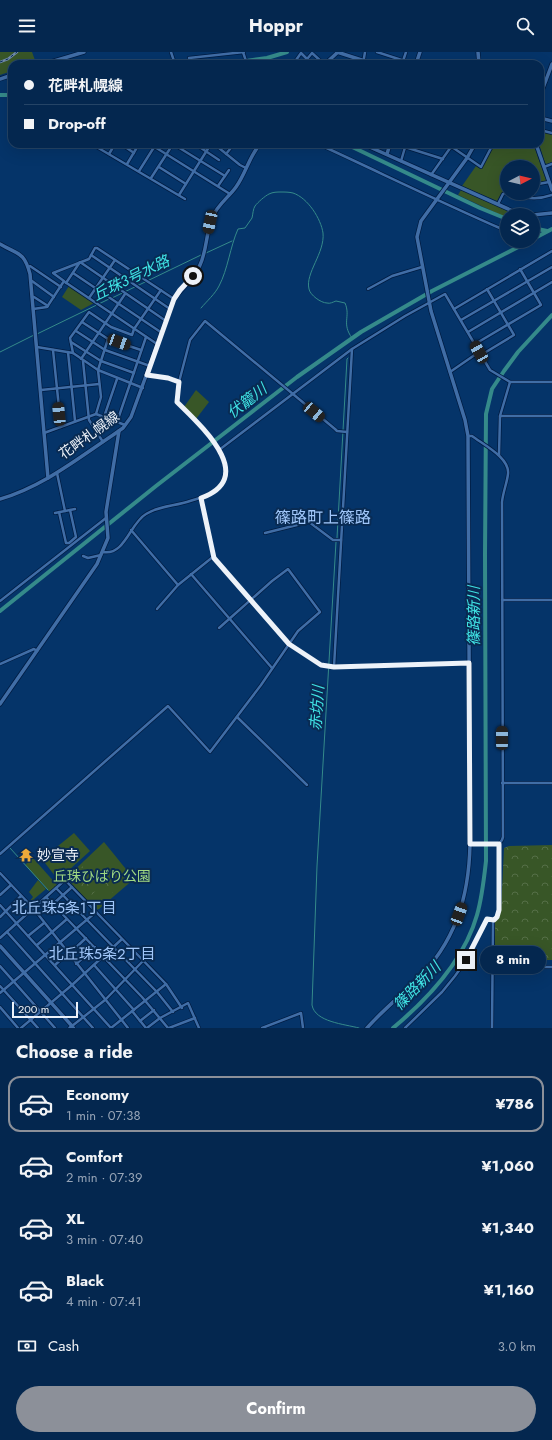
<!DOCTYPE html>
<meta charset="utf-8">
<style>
body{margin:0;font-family:Jost,"Noto Sans JP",sans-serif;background:#123359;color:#f1f3f6;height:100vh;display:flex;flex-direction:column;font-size:15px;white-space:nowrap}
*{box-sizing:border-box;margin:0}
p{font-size:13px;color:#97a5b7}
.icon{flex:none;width:22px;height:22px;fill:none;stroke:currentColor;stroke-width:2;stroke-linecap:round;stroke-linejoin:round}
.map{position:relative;height:976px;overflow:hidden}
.details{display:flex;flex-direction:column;background:#04274f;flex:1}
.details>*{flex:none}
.top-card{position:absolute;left:8px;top:8px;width:536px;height:88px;border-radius:12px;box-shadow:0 4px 16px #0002,0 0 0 1px #254466;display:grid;align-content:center;height:88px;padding:0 16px;background:#04274f}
.needle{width:26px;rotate:83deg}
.tools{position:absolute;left:500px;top:108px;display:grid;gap:8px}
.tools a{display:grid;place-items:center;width:40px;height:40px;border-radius:50%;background:#04274f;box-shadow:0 4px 16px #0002,0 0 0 1px #254466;font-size:20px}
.scale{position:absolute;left:12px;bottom:10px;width:66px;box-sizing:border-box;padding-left:4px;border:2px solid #edf2f9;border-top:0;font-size:11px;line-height:14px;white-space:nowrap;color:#edf2f9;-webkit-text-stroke:3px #092b53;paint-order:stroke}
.end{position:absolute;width:18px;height:18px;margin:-9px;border:5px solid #edf2f9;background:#111;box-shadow:0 0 0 2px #111}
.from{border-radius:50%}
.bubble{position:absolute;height:28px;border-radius:14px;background:#04274f;box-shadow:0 4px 16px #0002,0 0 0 1px #254466;font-size:13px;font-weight:700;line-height:28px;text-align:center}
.car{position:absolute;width:12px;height:24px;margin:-12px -6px;border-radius:5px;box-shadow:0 0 3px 1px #0007;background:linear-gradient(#222 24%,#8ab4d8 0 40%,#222 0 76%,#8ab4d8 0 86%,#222 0)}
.top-card b{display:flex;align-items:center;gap:14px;height:38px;font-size:15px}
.top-card b+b{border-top:1px solid #254466}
.top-card i{width:10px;height:10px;background:#f1f3f6}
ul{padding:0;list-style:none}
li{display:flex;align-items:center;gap:12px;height:56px;margin:0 8px 6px;padding:0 8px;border:2px solid transparent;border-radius:12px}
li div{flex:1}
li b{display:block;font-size:15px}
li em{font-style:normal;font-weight:700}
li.on{border-color:#8c9099}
li>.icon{width:36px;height:36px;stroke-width:1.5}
h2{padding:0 16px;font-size:18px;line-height:48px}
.pay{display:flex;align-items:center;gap:10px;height:44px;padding:0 16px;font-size:15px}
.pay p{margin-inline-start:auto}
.action{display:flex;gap:8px;margin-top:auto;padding:8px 16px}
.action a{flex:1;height:46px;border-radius:24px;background:#8c9099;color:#fff;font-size:16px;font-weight:700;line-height:46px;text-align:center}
header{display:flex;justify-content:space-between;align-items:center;height:52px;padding:0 16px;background:#04274f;font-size:18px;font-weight:700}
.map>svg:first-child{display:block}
</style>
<header><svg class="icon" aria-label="menu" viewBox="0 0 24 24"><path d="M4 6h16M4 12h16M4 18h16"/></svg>Hoppr<svg class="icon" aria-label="search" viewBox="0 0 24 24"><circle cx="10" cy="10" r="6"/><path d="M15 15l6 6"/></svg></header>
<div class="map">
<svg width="552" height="976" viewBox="0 0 552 976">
<defs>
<pattern id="forest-crowns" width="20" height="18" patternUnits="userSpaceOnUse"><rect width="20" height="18" fill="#385627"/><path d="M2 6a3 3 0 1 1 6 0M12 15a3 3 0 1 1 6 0" fill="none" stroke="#556f47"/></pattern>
</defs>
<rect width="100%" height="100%" fill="#053469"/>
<g fill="#385627">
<path d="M0 0H32L36 11 12 12V19L0 23Z"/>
<path d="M540 79 552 82V110L547 112 545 111 539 92H540Z"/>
<path d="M494 92H528L534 94 546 128 545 130 533 132V115H507V139L501 142 497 149 462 134 476 114 481 117Z"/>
<path d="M461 138 520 163H507V166L458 143Z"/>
<path d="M69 234 94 251 81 258 62 245Z"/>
<path d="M196 338 209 350 196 367 184 355Z"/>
<path d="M74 781 90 799 58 828 42 807Z"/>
<path d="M104 790 134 827 99 857 96 858 66 826Z"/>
<path d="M33 806 57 833 50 840 25 813Z"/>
<path d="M38 828 46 837 34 847 38 851 33 855 29 850 33 845 29 840Z"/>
</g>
<g fill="url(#forest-crowns)">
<path d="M552 793V908H500L495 904V870L501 859 504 796 509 794Z"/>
<path d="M82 814 100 834 89 846 69 825Z"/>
<path d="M111 826 119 835 105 847 98 839Z"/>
</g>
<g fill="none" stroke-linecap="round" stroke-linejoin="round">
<g stroke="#358a8a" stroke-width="1">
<path d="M206 201 232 189"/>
<path d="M112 246 201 203"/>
<path d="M201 256C207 249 215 242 219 234 228 217 230 195 238 177L245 176C247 173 250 169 252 166 253 162 253 157 255 154 258 150 265 144 269 142 273 140 277 140 281 140 285 140 289 140 293 141 308 146 321 167 323 181 325 201 305 221 309 237 310 243 321 251 327 251 330 252 333 250 336 249L345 251C351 265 341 271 352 286"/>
<path d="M37 282 109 247"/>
<path d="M0 300 34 283"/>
<path d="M337 486 347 307 348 306"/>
<path d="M336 490 317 814 312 953C315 970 344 972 359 976"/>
<path d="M10 796 48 838"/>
</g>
<g stroke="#358a8a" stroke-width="4">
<path d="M225 12 267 6 287 0"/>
<path d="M0 43H12"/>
<path d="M346 92 480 156 507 167"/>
<path d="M533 176 547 179"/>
<path d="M533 187 552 177"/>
<path d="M0 559 156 434 297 325 361 280 432 239 530 189"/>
<path d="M393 976C429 946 464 909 477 863 482 846 484 827 486 809L485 503 486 362 492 337 504 319 518 300 552 263"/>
</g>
<g stroke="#001c42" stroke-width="4">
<g id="street">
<path d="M171 0 175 12"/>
<path d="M243 0 247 12"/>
<path d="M377 0 414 12"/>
<path d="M189 6 244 0"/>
<path d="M403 9 406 0"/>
<path d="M296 12 294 11 301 1 307 7"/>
<path d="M303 12 312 1 324 12"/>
<path d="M363 12 365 0"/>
<path d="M540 27 546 29"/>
<path d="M540 78 552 81"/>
<path d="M121 92 134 101"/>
<path d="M150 92 230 142"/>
<path d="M173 92 225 124"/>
<path d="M195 92 219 108"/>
<path d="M214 92 240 113 246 116"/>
<path d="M318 92C379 120 440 150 502 177L507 180"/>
<path d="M444 92 452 95 481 115 493 92"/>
<path d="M95 94 185 147"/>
<path d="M405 95 443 107"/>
<path d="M109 102 115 92"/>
<path d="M226 102 234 92"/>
<path d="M401 109 406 92"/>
<path d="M127 112 139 92"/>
<path d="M159 115 186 132"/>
<path d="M544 115 552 112"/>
<path d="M139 119 156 92"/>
<path d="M431 123 453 92"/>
<path d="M151 126 173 92"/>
<path d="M533 133 549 130"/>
<path d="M218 134 229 118"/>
<path d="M513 142C526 147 538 148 552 143"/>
<path d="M179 143 209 95"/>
<path d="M498 152 503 142 507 140"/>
<path d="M91 203 170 257"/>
<path d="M28 215 30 214 61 235"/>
<path d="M73 221 162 281"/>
<path d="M31 230 32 229 54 245"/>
<path d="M65 230 157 292"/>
<path d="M66 231 80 210 166 269"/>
<path d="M368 237 392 224 422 215"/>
<path d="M32 245H34L48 254"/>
<path d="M89 246 115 208"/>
<path d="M33 257 47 255 64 229 53 221 89 207 95 196H97L174 247"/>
<path d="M454 257 552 199"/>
<path d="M461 268 552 215"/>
<path d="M82 270 108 287 141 298"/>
<path d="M76 279 105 298 150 314"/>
<path d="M468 280 552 230"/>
<path d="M71 290 101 309 134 321"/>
<path d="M475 292 541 253 520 217"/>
<path d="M37 295 73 301 98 318 143 336"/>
<path d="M53 298 61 375"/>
<path d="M68 300 75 369"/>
<path d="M73 301 70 286 89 260 111 275 132 283 134 277 161 238"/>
<path d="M481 303 514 283 487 237"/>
<path d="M81 307 125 242"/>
<path d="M83 309 89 368 103 390"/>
<path d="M450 320 479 300"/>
<path d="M179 330 190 288 205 269 335 377 337 379 347 380"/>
<path d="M41 338 99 332"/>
<path d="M96 362 101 345 98 318 108 287"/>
<path d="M500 364H552"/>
<path d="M104 365 117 327"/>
<path d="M117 370 146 285"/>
<path d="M44 381 96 362 125 373"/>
<path d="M468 384H472C484 393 510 406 508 422 507 431 503 440 502 450L503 785 502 788 499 792H470"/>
<path d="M219 398 352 297 405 264 445 242 490 318 510 330H552"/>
<path d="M499 403 500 364 510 330"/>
<path d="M57 421 65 459"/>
<path d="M201 446 214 506 289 592 321 613 334 615 469 611"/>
<path d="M59 460 66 491H69L76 485 70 458"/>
<path d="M55 461 75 457"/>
<path d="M131 478 178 533 157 557"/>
<path d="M265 481 309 470 333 488H341"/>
<path d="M103 500C125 504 130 471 146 462 158 454 176 454 190 449 199 446 210 444 217 437 245 411 195 368 177 350L179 330 168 326 147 323"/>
<path d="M83 504 88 506 101 503"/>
<path d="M191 522 272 616"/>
<path d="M178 533 214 504"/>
<path d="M502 548H552"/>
<path d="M0 549 106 466"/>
<path d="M0 612 34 597 37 599"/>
<path d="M334 615 352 297"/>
<path d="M237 665 307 733"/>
<path d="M502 731H552"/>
<path d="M0 802 168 654 210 700 261 633 298 579 320 560 288 517 272 529 219 576"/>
<path d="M0 821 33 856 128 976"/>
<path d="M56 836 157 940 173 960"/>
<path d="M0 843 11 833"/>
<path d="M46 845 142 945 168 976"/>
<path d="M53 852 72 835"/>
<path d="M0 853 111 976"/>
<path d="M0 865 21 844"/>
<path d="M7 880 93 976"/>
<path d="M28 884 44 871"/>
<path d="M0 886 65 828 166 932 182 956"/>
<path d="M37 893 67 867"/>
<path d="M69 902 86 886"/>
<path d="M76 912 95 895"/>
<path d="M55 913 68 901"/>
<path d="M94 913 134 958"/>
<path d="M0 914 55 976"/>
<path d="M492 915H552"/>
<path d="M0 934 38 976"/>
<path d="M0 941 96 860"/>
<path d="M0 955 18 976"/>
<path d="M132 959 146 976"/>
<path d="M140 969 154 958"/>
<path d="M21 976 72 933 122 887"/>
<path d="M74 976 72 974 105 948 143 909"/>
<path d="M111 976 166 932"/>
<path d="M147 976 160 966 188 951 199 976"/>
<path d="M169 976 195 966"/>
<path d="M262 976 301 961 303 976"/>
<path d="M405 976 442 940 455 924 465 910 487 867 494 868"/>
<path d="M492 976 493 869 497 865 499 858V792"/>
</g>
</g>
<g stroke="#001c42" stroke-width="5">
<g id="secondary">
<path d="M337 0 374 12"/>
<path d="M478 0 479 12"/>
<path d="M44 12 84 0"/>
<path d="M325 12 338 0"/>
<path d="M416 12 420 0"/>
<path d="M0 27 12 23"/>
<path d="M540 44 552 12"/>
<path d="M540 66 552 69"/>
<path d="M363 92 515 160 530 163"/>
<path d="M536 92 552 138"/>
<path d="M387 102 390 92"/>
<path d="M533 163 552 161"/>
<path d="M0 192C18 203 24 199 30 222L48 426"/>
<path d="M0 447C42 435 77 407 113 383L123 376 131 365 174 247C182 236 195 226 200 213 207 198 206 181 212 166 217 153 229 145 236 135 246 121 249 105 260 92"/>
<path d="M0 652 97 512 108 486 106 460 119 379"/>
<path d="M0 894 72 974 70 976"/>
<path d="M367 976C382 959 399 945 415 930 455 891 469 846 470 792L468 384 465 368 431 259 417 185 421 169 467 106 475 92"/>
</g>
</g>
<use href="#street" stroke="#406da6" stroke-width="2.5"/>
<use href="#secondary" stroke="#406da6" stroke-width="3.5"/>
<g stroke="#6f8aab" stroke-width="2.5">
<path id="rail" d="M0 10 8 7 17 0"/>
</g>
<use href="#rail" stroke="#092b53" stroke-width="1" stroke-dasharray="3" stroke-linecap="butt"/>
</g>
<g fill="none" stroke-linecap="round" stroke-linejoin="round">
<path stroke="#edf2f9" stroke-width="5" d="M193 224 180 238 174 247 147 323 168 326 179 330 177 350C200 373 259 425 201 446L214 506 289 592 321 613 334 615 469 611 470 792H499V858L497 865 494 868 487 867 466 908"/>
</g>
<defs>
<g id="temple-bare" transform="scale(1.08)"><path d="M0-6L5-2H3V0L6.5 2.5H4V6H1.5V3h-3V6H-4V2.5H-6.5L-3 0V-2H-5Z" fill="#eca93a" stroke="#092b53" stroke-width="2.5" paint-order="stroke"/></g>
</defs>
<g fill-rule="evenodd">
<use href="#temple-bare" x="26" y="803"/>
</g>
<g text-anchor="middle" stroke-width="4" stroke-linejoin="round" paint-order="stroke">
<g font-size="14" fill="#edf2f9" stroke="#092b53">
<text transform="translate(89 383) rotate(-36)" y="5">花畔札幌線</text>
</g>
<g font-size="14" fill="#edf2f9" stroke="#092b53" text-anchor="start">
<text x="37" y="808">妙宣寺</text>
</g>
<g font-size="14" fill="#a0d982" stroke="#092b53">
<text x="102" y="829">丘珠ひばり公園</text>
</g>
<g font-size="15" font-style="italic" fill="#40e4e5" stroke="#092b53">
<text transform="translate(131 226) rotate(-26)" y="5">丘珠3号水路</text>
<text transform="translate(247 349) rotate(-38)" y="5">伏籠川</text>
<text transform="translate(474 564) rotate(-90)" y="5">篠路新川</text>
<text transform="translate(317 656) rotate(-86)" y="5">赤坊川</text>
<text transform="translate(417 934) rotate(-46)" y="5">篠路新川</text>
</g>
<g font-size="15" fill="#a1c7fa" stroke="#092b53">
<text x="64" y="861">北丘珠5条1丁目</text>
<text x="102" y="907">北丘珠5条2丁目</text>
</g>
<g font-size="16" fill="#a1c7fa" stroke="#092b53">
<text x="323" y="471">篠路町上篠路</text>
</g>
</g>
</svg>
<div class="tools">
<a><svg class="needle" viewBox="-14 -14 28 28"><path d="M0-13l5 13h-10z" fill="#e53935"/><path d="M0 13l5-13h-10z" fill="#97a5b7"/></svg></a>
<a><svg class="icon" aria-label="layers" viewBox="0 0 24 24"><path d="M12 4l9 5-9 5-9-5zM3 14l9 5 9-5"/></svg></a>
</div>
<div class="scale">200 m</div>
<i class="end from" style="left:193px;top:224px"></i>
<i class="end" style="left:466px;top:908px"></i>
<div class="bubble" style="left:480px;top:894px;width:66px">8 min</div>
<i class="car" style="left:210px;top:170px;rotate:192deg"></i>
<i class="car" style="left:119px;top:290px;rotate:110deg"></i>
<i class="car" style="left:479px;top:300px;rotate:330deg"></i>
<i class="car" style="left:314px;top:360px;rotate:130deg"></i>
<i class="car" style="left:59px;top:362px;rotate:354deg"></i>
<i class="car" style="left:502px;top:686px;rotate:0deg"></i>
<i class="car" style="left:459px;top:862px;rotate:20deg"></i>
<div class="top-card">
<b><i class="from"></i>花畔札幌線</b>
<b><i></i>Drop-off</b>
</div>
</div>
<section class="details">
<h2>Choose a ride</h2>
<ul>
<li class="on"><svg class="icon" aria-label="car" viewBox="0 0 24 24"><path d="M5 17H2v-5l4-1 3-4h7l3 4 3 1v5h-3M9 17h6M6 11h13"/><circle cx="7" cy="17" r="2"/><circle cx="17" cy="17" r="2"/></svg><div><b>Economy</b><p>1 min · 07:38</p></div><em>¥786</em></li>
<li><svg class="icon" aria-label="car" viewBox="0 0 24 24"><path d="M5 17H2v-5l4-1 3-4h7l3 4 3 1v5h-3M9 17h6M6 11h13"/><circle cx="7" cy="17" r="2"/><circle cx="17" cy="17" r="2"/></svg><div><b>Comfort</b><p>2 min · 07:39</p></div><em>¥1,060</em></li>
<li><svg class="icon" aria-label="car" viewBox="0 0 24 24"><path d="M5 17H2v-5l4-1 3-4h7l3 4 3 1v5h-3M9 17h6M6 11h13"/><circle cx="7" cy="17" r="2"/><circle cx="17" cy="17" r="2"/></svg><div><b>XL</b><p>3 min · 07:40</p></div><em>¥1,340</em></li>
<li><svg class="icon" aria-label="car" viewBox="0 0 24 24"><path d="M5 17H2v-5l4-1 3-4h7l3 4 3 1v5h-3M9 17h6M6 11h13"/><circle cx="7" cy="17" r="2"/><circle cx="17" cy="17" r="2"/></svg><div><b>Black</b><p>4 min · 07:41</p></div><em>¥1,160</em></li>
</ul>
<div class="pay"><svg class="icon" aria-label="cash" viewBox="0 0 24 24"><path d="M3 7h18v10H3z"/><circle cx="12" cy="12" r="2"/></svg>Cash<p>3.0 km</p></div>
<div class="action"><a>Confirm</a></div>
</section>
